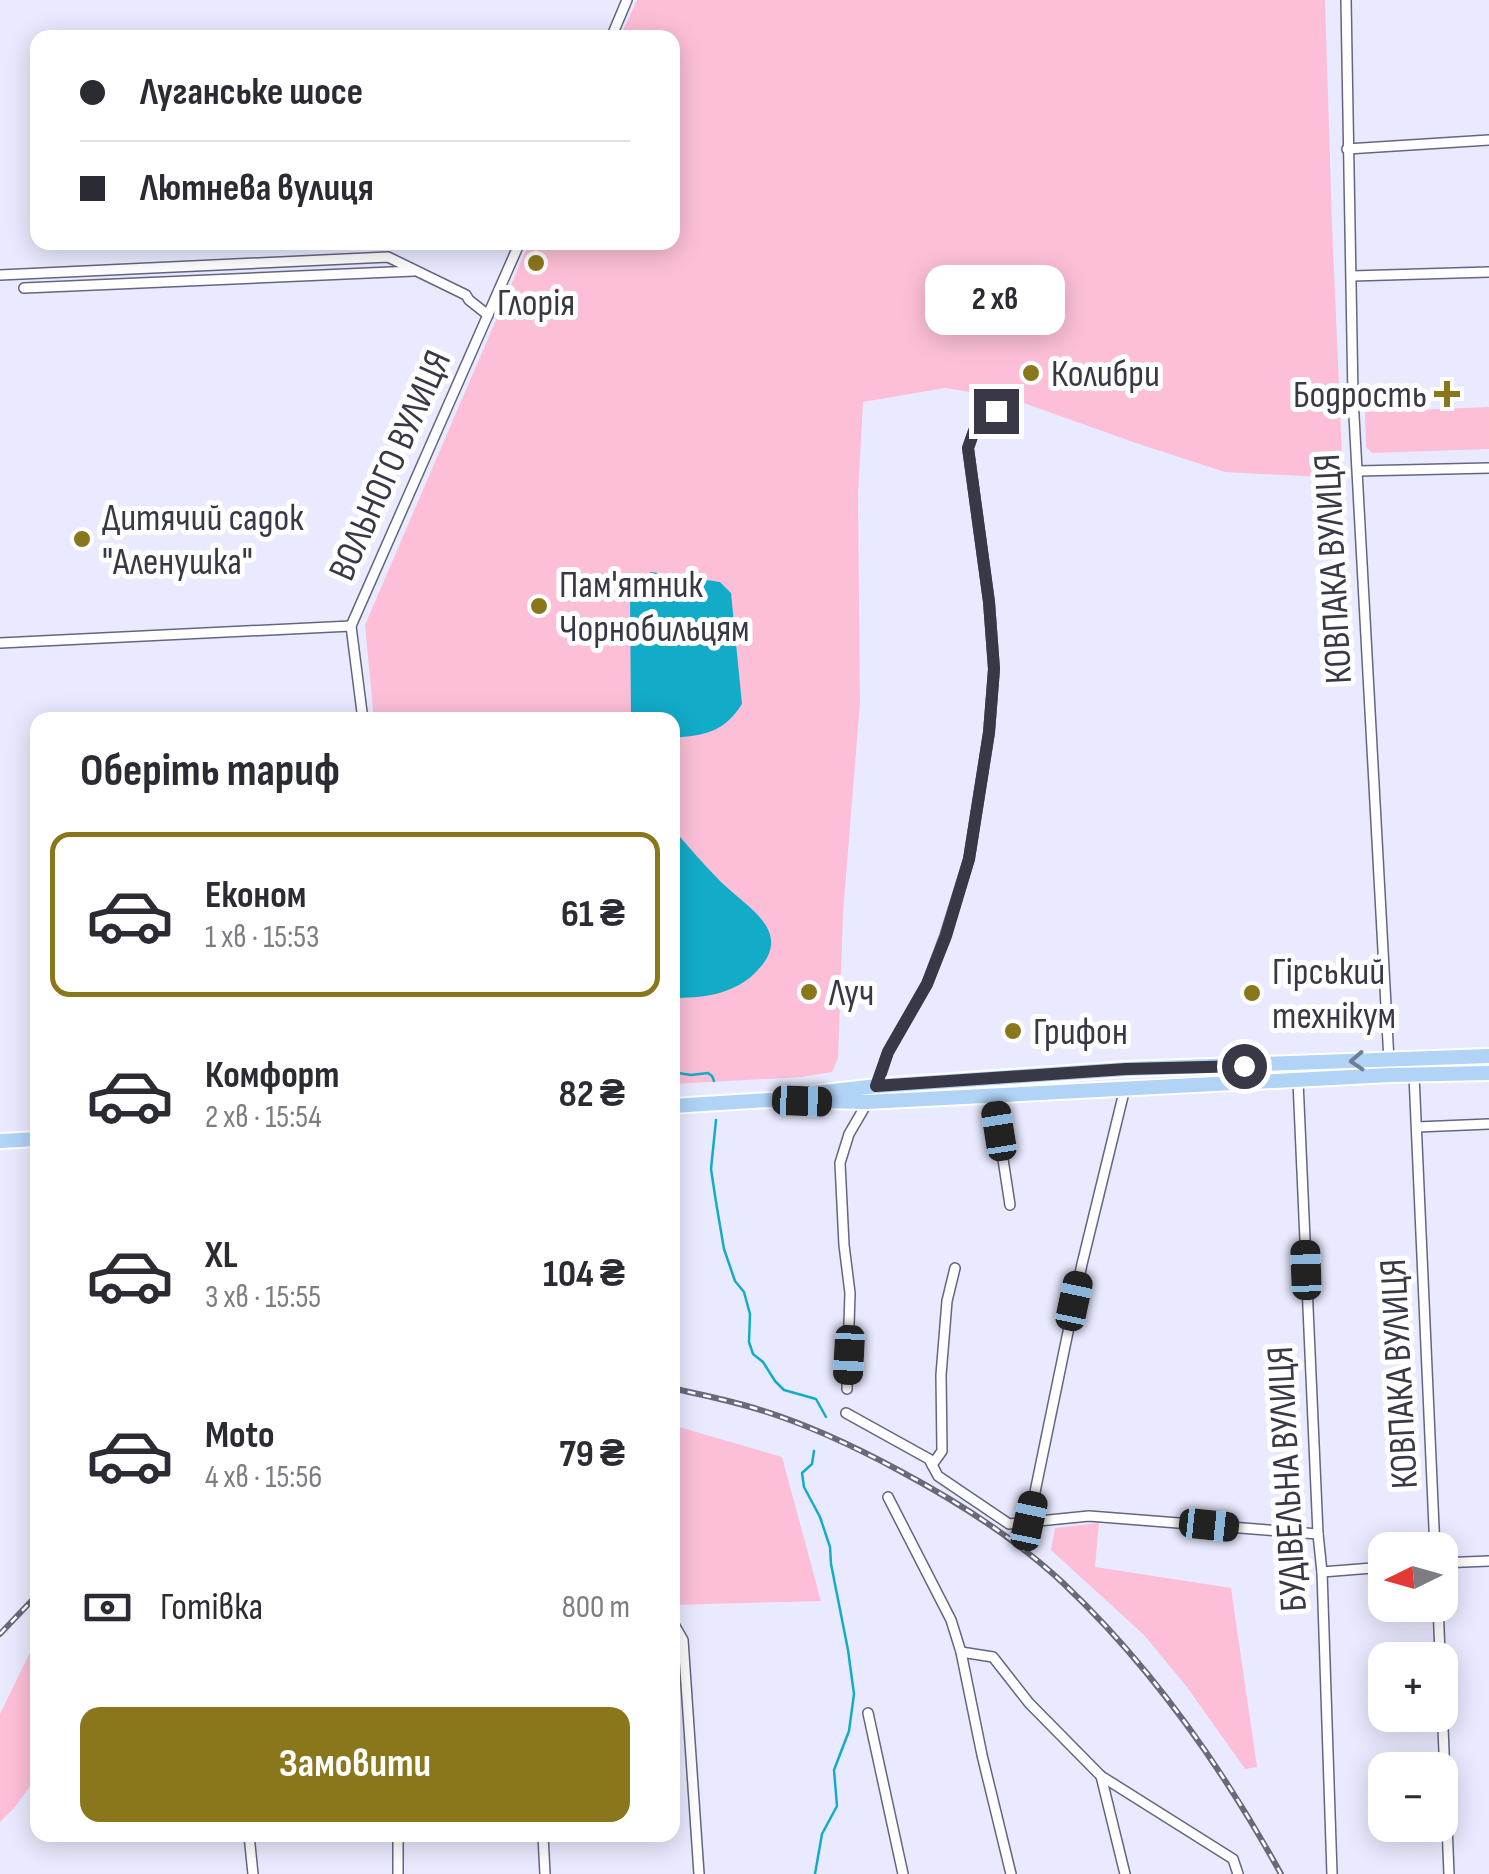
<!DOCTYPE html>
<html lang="uk">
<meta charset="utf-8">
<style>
body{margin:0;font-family:"Sofia Sans Condensed",sans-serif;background:#f2f2f3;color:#2b2b33;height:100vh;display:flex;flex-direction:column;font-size:38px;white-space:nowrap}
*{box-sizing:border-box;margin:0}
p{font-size:32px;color:#7c7c81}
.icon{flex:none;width:55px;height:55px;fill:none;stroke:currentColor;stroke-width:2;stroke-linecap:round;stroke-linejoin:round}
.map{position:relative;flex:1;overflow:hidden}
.details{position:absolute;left:30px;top:712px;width:650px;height:1130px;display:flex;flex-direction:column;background:#fff;border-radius:20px;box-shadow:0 5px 25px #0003}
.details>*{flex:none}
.top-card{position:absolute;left:30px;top:30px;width:650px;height:220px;border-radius:20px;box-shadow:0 5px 25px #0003;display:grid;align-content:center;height:220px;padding:0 50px;background:#fff}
.needle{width:65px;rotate:265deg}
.buttons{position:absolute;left:1368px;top:1532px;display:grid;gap:20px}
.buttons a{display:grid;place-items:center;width:90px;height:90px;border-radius:20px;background:#fff;box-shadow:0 5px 25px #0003;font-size:50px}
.end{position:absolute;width:45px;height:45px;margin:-22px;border:12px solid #383846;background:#fff;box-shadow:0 0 0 5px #fff}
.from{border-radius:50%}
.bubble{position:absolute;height:70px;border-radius:20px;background:#fff;box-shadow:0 5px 25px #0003;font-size:32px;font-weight:700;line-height:70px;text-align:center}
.car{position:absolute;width:30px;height:60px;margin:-30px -15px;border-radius:12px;box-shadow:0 0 8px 2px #0007;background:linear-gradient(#222 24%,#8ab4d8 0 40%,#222 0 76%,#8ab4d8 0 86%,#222 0)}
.top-card b{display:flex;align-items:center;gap:35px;height:95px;font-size:38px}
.top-card b+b{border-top:2px solid #e1e1e2}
.top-card i{width:25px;height:25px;background:#2b2b33}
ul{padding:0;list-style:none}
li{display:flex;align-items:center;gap:30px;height:165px;margin:0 20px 15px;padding:0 30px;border:5px solid transparent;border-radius:20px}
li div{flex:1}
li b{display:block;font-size:38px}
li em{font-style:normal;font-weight:700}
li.selected{border-color:#8b771b}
li>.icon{width:90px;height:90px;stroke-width:1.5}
h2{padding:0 50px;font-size:45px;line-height:120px}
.pay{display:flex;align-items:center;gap:25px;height:110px;padding:0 50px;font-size:38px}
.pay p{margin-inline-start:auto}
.button{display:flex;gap:20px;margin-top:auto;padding:20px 50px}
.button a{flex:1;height:115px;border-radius:20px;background:#8b771b;color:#fff;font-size:40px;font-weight:700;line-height:115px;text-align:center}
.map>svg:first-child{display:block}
</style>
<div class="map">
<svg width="1489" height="1874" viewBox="0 0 1489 1874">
<rect width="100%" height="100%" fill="#e9eaff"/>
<g fill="#fcbfd7">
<path d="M637 0H1325L1332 225 1343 478 1225 472 1136 443 1001 395H989L945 388 863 402 858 494 860 702 843 913 838 1058 832 1072 801 1077 673 1084 672 720H374L365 625 529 243 672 242V38L620 37Z"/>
<path d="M1489 407V449L1372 453 1366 447 1365 412Z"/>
<path d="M672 1425 782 1457 821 1601 673 1605Z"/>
<path d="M1099 1523 1095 1567 1231 1588 1257 1767 1245 1769 1187 1687 1144 1635 1051 1550 1055 1528Z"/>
<path d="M37 1638V1776L15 1807 0 1822V1714Z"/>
</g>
<g fill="#12acc9">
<path d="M651 572 720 582 731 593 742 704C723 733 705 735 673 738L672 720H631L630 595 635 581Z"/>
<path d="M672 781 673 829C689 847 704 865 721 882 749 909 797 933 754 974 732 995 701 998 673 998Z"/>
</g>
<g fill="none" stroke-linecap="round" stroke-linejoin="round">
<g stroke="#12acc9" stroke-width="2.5">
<path d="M672 1072 691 1075 708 1073 712 1076 714 1081"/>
<path d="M716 1120 711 1169 716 1202 724 1249 735 1281 744 1292 750 1314 749 1342 753 1354 763 1362 775 1381 784 1390 816 1399 826 1417"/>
<path d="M814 1451 812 1464 802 1473 804 1487 820 1517 830 1547 831 1564 848 1650 854 1694 849 1731 834 1770 837 1806 822 1834 815 1874"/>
</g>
<g stroke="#646582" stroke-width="12">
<g id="minor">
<path d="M1346 0 1353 397 1389 1061"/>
<path d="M611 38 627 0"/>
<path d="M1347 149 1489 140"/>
<path d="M0 275 388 257 466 295 469 300 488 315"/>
<path d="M1352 276 1489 272"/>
<path d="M24 288 414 271"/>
<path d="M1358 471 1489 468"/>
<path d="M0 643 351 626"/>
<path d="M363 720 351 626 520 242"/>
<path d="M1414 1075 1435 1550"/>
<path d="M1298 1081 1318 1534 1322 1572 1332 1874"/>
<path d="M993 1094 1010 1205"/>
<path d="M1417 1127 1489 1124"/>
<path d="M847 1389 850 1293 844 1245 840 1163 849 1134 877 1086 888 1052 927 984 945 936 969 859 989 733 994 669 989 602 968 448 974 431 997 411"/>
<path d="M846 1413 929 1459 938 1476 1009 1524 1089 1516 1318 1534"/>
<path d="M932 1465 942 1451 941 1375 947 1301 955 1268"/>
<path d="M888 1497 951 1620 961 1652 982 1755 1011 1874"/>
<path d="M1029 1521 1082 1264 1125 1088"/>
<path d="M1440 1563 1489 1561"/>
<path d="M1322 1572 1385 1567"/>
<path d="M1438 1605 1449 1874"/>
<path d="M672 1621 683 1640 699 1874"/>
<path d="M961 1652 993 1657 1029 1703 1101 1776 1233 1859 1238 1874"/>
<path d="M868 1713 903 1874"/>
<path d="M1101 1776 1125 1874"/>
<path d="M249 1835 253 1874"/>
<path d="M398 1835V1874"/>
<path d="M543 1835 545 1874"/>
</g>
</g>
<g stroke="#fff" stroke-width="18">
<g id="primary">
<path d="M806 1094 877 1086 1127 1069 1489 1056"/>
<path d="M672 1106 769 1100 866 1102 1390 1075 1489 1073"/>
<path d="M0 1141 38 1139"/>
</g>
</g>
<use href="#minor" stroke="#fff" stroke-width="9"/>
<use href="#primary" stroke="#b0d3f6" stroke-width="14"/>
<g stroke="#686979" stroke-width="6">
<g id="rail">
<path d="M672 1388C697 1394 722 1399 747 1406 797 1420 854 1446 900 1471 958 1502 1015 1538 1063 1583 1152 1667 1222 1767 1281 1874"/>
<path d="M0 1634 38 1594"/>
</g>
</g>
<use href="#rail" stroke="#fff" stroke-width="2.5" stroke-dasharray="8" stroke-linecap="butt"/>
</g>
<defs><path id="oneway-chevron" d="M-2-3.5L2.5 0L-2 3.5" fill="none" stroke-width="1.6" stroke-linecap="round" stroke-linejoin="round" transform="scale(2.5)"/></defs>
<use stroke="#6e7e95" href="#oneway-chevron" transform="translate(1357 1061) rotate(177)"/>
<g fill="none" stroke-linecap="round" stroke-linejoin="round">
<path stroke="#383846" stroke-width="12" d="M996 411 974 431 968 448 989 602 994 669 989 732 969 859 946 936 927 984 888 1052 876 1086 1126 1069 1244 1066"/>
</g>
<g fill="#8b771b" stroke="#fff" stroke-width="4">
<circle cx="536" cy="263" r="10"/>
<circle cx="1031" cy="373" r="10"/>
<path d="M1442 379h10v10h10v10h-10v10h-10v-10h-10v-10h10z"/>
<circle cx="82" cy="539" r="10"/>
<circle cx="539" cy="606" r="10"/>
<circle cx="809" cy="992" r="10"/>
<circle cx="1252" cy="993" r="10"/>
<circle cx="1013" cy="1031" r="10"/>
</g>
<g text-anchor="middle" stroke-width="10" stroke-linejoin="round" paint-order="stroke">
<g font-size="38" fill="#383846" stroke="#fff" text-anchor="start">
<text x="536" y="315" text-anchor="middle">Глорія</text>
<text x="1051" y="386">Колибри</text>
<text x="1427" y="407" text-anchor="end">Бодрость</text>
<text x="102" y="530">Дитячий садок<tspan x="102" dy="44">"Аленушка"</tspan></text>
<text x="559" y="597">Пам'ятник<tspan x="559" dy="44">Чорнобильцям</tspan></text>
<text x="1272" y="984">Гірський<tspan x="1272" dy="44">технікум</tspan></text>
<text x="829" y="1005">Луч</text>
<text x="1033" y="1044">Грифон</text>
</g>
<g font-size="38" fill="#383846" stroke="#fff">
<text transform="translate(389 465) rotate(-66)" y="13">ВОЛЬНОГО ВУЛИЦЯ</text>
<text transform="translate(1332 569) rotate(-93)" y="13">КОВПАКА ВУЛИЦЯ</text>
<text transform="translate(1398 1374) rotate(-93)" y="13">КОВПАКА ВУЛИЦЯ</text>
<text transform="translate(1286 1479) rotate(-93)" y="13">БУДІВЕЛЬНА ВУЛИЦЯ</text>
</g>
</g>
</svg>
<div class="buttons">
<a><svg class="needle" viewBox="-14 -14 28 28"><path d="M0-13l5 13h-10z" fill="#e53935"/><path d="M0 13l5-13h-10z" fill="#7c7c81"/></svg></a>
<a>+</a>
<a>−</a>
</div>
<i class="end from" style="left:1244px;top:1066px"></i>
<i class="end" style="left:996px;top:411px"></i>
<div class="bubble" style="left:925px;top:265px;width:140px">2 хв</div>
<i class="car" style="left:802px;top:1101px;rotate:92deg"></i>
<i class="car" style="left:999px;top:1131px;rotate:351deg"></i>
<i class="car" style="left:1306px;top:1270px;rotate:358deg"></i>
<i class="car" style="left:1074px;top:1301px;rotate:12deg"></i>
<i class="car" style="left:849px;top:1355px;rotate:183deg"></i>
<i class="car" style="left:1029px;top:1521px;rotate:12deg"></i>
<i class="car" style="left:1209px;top:1525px;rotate:96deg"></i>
<div class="top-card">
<b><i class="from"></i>Луганське шосе</b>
<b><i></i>Лютнева вулиця</b>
</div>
<section class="details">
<h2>Оберіть тариф</h2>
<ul>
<li class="selected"><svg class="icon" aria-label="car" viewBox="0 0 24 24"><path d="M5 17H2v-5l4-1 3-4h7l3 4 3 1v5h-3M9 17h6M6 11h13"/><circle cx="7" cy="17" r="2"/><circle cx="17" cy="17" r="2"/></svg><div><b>Економ</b><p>1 хв · 15:53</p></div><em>61 ₴</em></li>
<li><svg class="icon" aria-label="car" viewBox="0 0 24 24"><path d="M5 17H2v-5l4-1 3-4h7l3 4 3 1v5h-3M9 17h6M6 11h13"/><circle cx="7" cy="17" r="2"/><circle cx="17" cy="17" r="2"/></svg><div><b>Комфорт</b><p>2 хв · 15:54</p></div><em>82 ₴</em></li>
<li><svg class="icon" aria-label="car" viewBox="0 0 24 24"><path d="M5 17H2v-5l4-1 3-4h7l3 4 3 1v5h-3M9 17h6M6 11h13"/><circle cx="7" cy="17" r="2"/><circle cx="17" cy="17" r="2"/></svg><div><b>XL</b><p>3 хв · 15:55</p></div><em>104 ₴</em></li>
<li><svg class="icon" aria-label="car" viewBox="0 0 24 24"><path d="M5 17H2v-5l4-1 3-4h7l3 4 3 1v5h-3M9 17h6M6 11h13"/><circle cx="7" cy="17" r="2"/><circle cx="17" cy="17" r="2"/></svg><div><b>Moto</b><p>4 хв · 15:56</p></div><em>79 ₴</em></li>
</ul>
<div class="pay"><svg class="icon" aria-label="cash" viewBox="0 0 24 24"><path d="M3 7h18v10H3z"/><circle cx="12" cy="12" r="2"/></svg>Готівка<p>800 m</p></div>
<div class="button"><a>Замовити</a></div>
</section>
</div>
